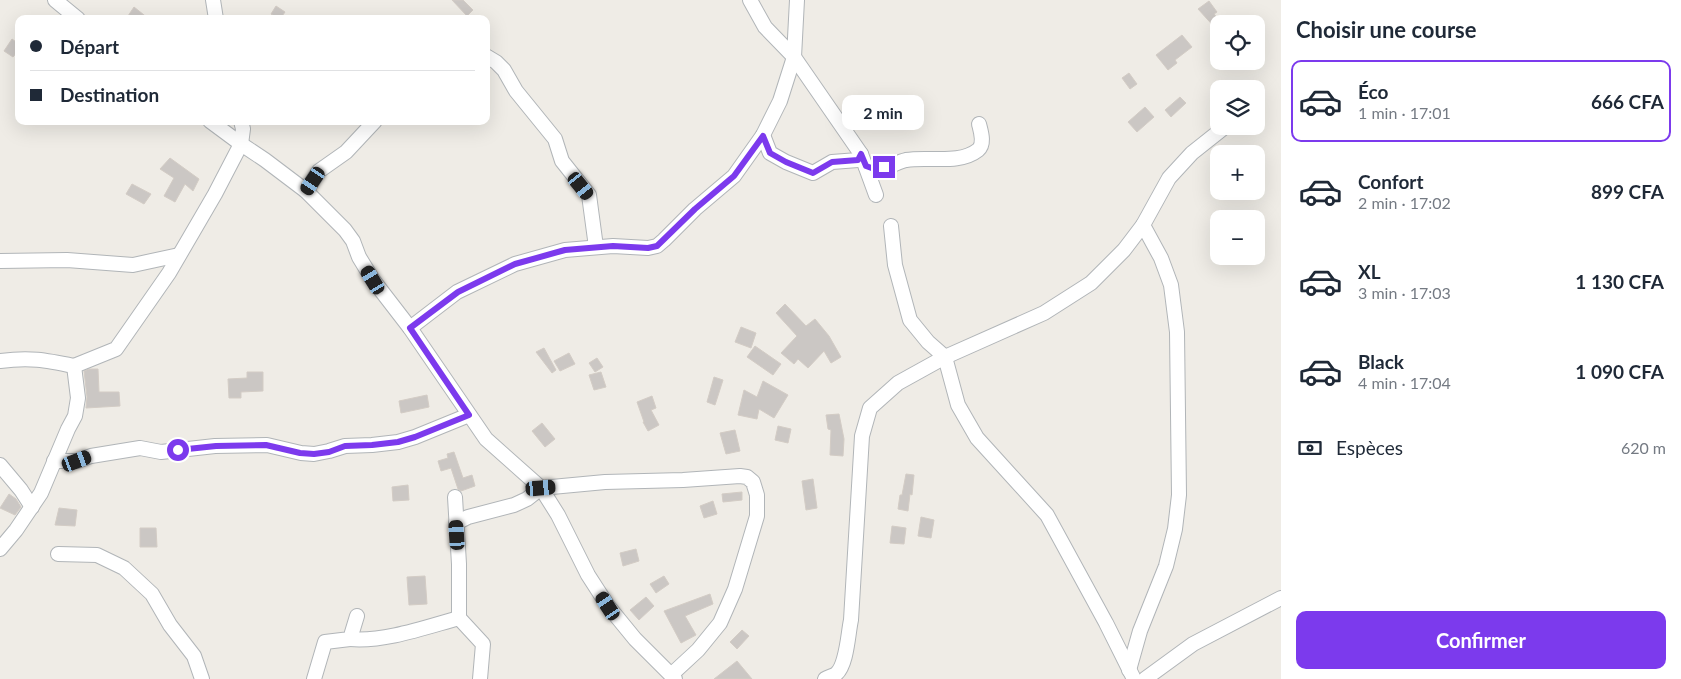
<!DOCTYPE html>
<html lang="fr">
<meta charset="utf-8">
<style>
body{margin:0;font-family:Lato,sans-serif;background:#f2f2f3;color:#1f2937;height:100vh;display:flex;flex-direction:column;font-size:19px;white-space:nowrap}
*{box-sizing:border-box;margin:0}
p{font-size:16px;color:#747a83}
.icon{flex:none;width:28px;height:28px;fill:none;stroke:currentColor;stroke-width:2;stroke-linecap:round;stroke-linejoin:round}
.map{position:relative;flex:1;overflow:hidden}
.panel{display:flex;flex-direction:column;background:#fff;width:400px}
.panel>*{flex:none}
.top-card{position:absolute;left:15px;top:15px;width:475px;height:110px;border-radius:10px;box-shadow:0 5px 20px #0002;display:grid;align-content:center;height:110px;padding:0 15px;background:#fff}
.tools{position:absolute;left:1210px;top:15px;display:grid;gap:10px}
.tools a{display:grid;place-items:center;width:55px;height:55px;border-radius:10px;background:#fff;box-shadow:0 5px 20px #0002;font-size:25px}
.end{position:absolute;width:22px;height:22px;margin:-11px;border:6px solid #7c3aed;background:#fff;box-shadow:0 0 0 2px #fff}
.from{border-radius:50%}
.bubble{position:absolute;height:35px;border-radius:10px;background:#fff;box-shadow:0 5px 20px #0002;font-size:16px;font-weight:700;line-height:35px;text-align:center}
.car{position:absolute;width:15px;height:30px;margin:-15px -8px;border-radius:6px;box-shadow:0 0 4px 1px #0007;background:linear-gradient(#222 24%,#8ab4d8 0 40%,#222 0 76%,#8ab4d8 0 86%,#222 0)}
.top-card b{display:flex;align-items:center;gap:18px;height:48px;font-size:19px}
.top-card b+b{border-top:1px solid #e0e1e3}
.top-card i{width:12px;height:12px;background:#1f2937}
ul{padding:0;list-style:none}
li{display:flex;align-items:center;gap:15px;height:82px;margin:0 10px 8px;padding:0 5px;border:2px solid transparent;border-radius:10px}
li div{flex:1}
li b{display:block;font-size:19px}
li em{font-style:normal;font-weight:700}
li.active{border-color:#7c3aed}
li>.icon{width:45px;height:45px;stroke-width:1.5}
h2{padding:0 15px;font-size:22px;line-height:60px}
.pay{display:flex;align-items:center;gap:12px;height:55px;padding:0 15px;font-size:19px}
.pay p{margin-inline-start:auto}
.action{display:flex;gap:10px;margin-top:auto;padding:10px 15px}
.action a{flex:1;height:58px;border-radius:10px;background:#7c3aed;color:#fff;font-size:20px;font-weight:700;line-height:58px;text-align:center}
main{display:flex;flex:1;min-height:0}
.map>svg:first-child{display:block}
</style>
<main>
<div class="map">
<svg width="1281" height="679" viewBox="0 0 1281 679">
<rect width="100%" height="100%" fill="#efece6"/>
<g fill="#cbc7c4" stroke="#d3ccc5">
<path d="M452 0H463L473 10 467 16Z"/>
<path d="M1209 1 1217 12 1214 14 1222 24H1219L1218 31 1198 9Z"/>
<path d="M276 6 285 12 280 19 271 14Z"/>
<path d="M134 7 149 19H126Z"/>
<path d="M1182 35 1192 47 1175 60 1177 63 1168 70 1156 55Z"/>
<path d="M12 39 19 44V50L13 57 4 51Z"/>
<path d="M1129 73 1137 84 1130 89 1122 78Z"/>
<path d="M1180 97 1186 103 1171 117 1165 110Z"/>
<path d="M1145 107 1154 117 1137 132 1128 122Z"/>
<path d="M170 158 199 179 193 191 185 184 175 202 164 196 174 178 160 169Z"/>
<path d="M132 184 151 194 144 204 126 194Z"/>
<path d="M785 304 806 326 815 319 829 336 841 357 831 363 824 351 808 368 798 359 794 364 781 353 797 336 776 313Z"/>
<path d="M741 327 756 333 751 348 735 342Z"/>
<path d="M755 346 781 364 773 375 747 357Z"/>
<path d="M544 348 556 370 552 373 536 352Z"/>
<path d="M569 353 575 364 560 371 554 361Z"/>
<path d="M597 358 603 367 595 372 589 363Z"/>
<path d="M89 369H98L99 392H119L120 406 86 408 87 397 84 371Z"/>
<path d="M247 372H263V391L241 392V398H229L228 379 247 378Z"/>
<path d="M601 372 606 387 594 390 589 375Z"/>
<path d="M714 377 723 380 715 405 707 402Z"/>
<path d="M763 381 788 395 774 418 759 409 757 419 738 415 744 390 757 397Z"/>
<path d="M427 395 429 407 401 413 399 401Z"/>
<path d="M652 396 656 408 651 410 659 425 648 431 643 422H644L637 402Z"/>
<path d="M839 414 844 439 843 456 830 455 831 430 828 429 826 415Z"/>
<path d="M542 423 555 439 545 447 532 431Z"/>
<path d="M778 426 791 429 788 443 775 440Z"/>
<path d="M735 430 740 451 726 454 720 433Z"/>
<path d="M454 452 463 478 472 475 475 486 461 491 458 489 451 468 441 471 438 461 448 458 447 454Z"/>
<path d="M906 474 914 475 912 495 910 494 908 511 898 509 900 495H902Z"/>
<path d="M813 479 817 508 806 510 802 481Z"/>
<path d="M408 485 409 500 393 501 392 487Z"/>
<path d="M742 492V500L723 502 722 494Z"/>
<path d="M9 494 16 499 21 507 15 515 0 508Z"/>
<path d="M713 501 717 514 704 518 700 506Z"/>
<path d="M59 508 77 510 75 526 55 525Z"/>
<path d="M921 517 934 520 931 538 918 536Z"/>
<path d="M892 526 906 528 904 544 890 543Z"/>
<path d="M140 528H156L157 547H140Z"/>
<path d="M636 549 639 561 623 566 620 553Z"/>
<path d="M425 576 427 604 409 605 407 577Z"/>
<path d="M664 576 669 584 656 593 650 584Z"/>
<path d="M710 594 713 604 685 616 696 635 681 643 664 611Z"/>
<path d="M646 597 654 606 639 620 630 610Z"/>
<path d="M742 630 749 636 737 649 730 642Z"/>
<path d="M737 661 752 679H714Z"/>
</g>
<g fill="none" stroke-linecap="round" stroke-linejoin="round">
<g stroke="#b1b5b8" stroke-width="16">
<g id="minor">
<path d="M55 0 78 19"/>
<path d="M213 0 216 19"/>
<path d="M750 0 765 27 794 57 861 154 876 195"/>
<path d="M486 56 496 62 504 70 516 91 555 139 562 161 589 195 596 247"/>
<path d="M210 121 241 144 265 160 306 191 345 230 353 241 359 257 373 280 410 328 486 439 541 488 558 515 588 575 608 606 635 639 675 679"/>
<path d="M763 135 770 153 786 162 813 173 832 162 858 160 861 154"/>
<path d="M866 167C869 167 874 170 877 169 887 169 897 162 906 160 929 156 959 165 978 150 985 144 981 132 979 124"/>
<path d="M306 191 319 171 346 152 375 121"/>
<path d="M891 226 895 265 910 320 928 342 945 357 958 405 977 438 1047 515 1106 623 1134 679"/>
<path d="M0 261 67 260 133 265 179 255"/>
<path d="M410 328 457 292 515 264 565 250 613 246 648 248 657 246 664 240 695 209 734 176 763 135 780 101 794 57 797 0"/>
<path d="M0 361C30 357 45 360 74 366"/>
<path d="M54 461H77L91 456 140 448 161 452 215 446 267 445 301 453 314 454 329 451 345 446 372 445 398 442 415 437 469 415"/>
<path d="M0 465 21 490 32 507"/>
<path d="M455 497 459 564V618"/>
<path d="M456 523 468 517 514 505 527 499 541 488 605 482 683 480 740 476 747 477 753 482 757 495V516L735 589 720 623 698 650 671 675"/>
<path d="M0 549 16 530 41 493 68 429 75 416 78 398 74 366 116 349 169 273 215 194 241 144 243 129 241 121"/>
<path d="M58 554 97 555 124 568 152 594 170 625 194 656 202 679"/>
<path d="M350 639C385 642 426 627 459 618L483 644 480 679"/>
<path d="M1129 670 1140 631 1166 566 1175 529 1179 495 1177 332 1171 285 1161 258 1143 225"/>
<path d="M314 679 325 642 350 639 357 616"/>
<path d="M825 679C828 677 833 676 836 674 847 665 848 633 851 620L862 436 870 408 898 383 945 357 1044 313 1091 283 1124 250 1143 225 1169 178 1192 153 1226 126"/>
<path d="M1145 679 1193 644 1281 598"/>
</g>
</g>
<use href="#minor" stroke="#fff" stroke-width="14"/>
</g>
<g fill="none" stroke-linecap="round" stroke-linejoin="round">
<path stroke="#7c3aed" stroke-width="6" d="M178 450 216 446 266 445 300 453 314 454 329 452 345 446 372 445 398 442 415 437 469 415 410 328 458 292 515 264 565 250 613 246 648 248 657 246 695 209 734 176 763 136 770 153 786 162 813 173 832 162 858 160 861 154 866 166 877 170 884 167"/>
</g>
</svg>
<div class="tools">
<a><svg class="icon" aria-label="locate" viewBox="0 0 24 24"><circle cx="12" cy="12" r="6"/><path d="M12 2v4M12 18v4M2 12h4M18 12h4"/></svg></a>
<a><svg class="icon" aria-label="layers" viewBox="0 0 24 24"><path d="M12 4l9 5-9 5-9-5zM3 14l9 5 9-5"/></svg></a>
<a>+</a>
<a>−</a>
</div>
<i class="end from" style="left:178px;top:450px"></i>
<i class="end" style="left:884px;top:167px"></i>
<div class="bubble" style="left:842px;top:95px;width:82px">2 min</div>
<i class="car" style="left:313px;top:181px;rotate:214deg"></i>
<i class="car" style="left:581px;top:186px;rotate:141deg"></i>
<i class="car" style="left:373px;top:280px;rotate:329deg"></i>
<i class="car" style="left:77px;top:461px;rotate:69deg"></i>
<i class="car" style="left:541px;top:488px;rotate:85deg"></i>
<i class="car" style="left:457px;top:535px;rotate:356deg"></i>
<i class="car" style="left:608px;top:606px;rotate:327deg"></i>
<div class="top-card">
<b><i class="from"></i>Départ</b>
<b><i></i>Destination</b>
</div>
</div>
<section class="panel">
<h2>Choisir une course</h2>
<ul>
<li class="active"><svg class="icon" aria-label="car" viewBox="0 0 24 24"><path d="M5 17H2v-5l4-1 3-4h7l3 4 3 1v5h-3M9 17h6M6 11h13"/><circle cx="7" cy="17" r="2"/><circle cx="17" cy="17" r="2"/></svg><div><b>Éco</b><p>1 min · 17:01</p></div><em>666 CFA</em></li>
<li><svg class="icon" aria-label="car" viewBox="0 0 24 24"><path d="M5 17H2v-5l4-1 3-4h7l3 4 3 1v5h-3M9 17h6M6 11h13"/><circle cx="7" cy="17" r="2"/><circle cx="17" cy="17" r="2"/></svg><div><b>Confort</b><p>2 min · 17:02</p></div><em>899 CFA</em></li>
<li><svg class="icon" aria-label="car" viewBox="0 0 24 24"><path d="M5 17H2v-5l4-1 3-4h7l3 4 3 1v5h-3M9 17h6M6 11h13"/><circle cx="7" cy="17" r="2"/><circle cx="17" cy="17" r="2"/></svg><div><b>XL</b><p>3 min · 17:03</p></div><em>1 130 CFA</em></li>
<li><svg class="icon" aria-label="car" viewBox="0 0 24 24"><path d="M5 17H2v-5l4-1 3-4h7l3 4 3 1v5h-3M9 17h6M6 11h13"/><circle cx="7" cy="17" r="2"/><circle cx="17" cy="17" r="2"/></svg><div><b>Black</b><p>4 min · 17:04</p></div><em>1 090 CFA</em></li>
</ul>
<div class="pay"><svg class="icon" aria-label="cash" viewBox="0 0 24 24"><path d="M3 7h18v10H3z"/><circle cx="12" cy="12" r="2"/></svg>Espèces<p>620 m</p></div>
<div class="action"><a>Confirmer</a></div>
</section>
</main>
